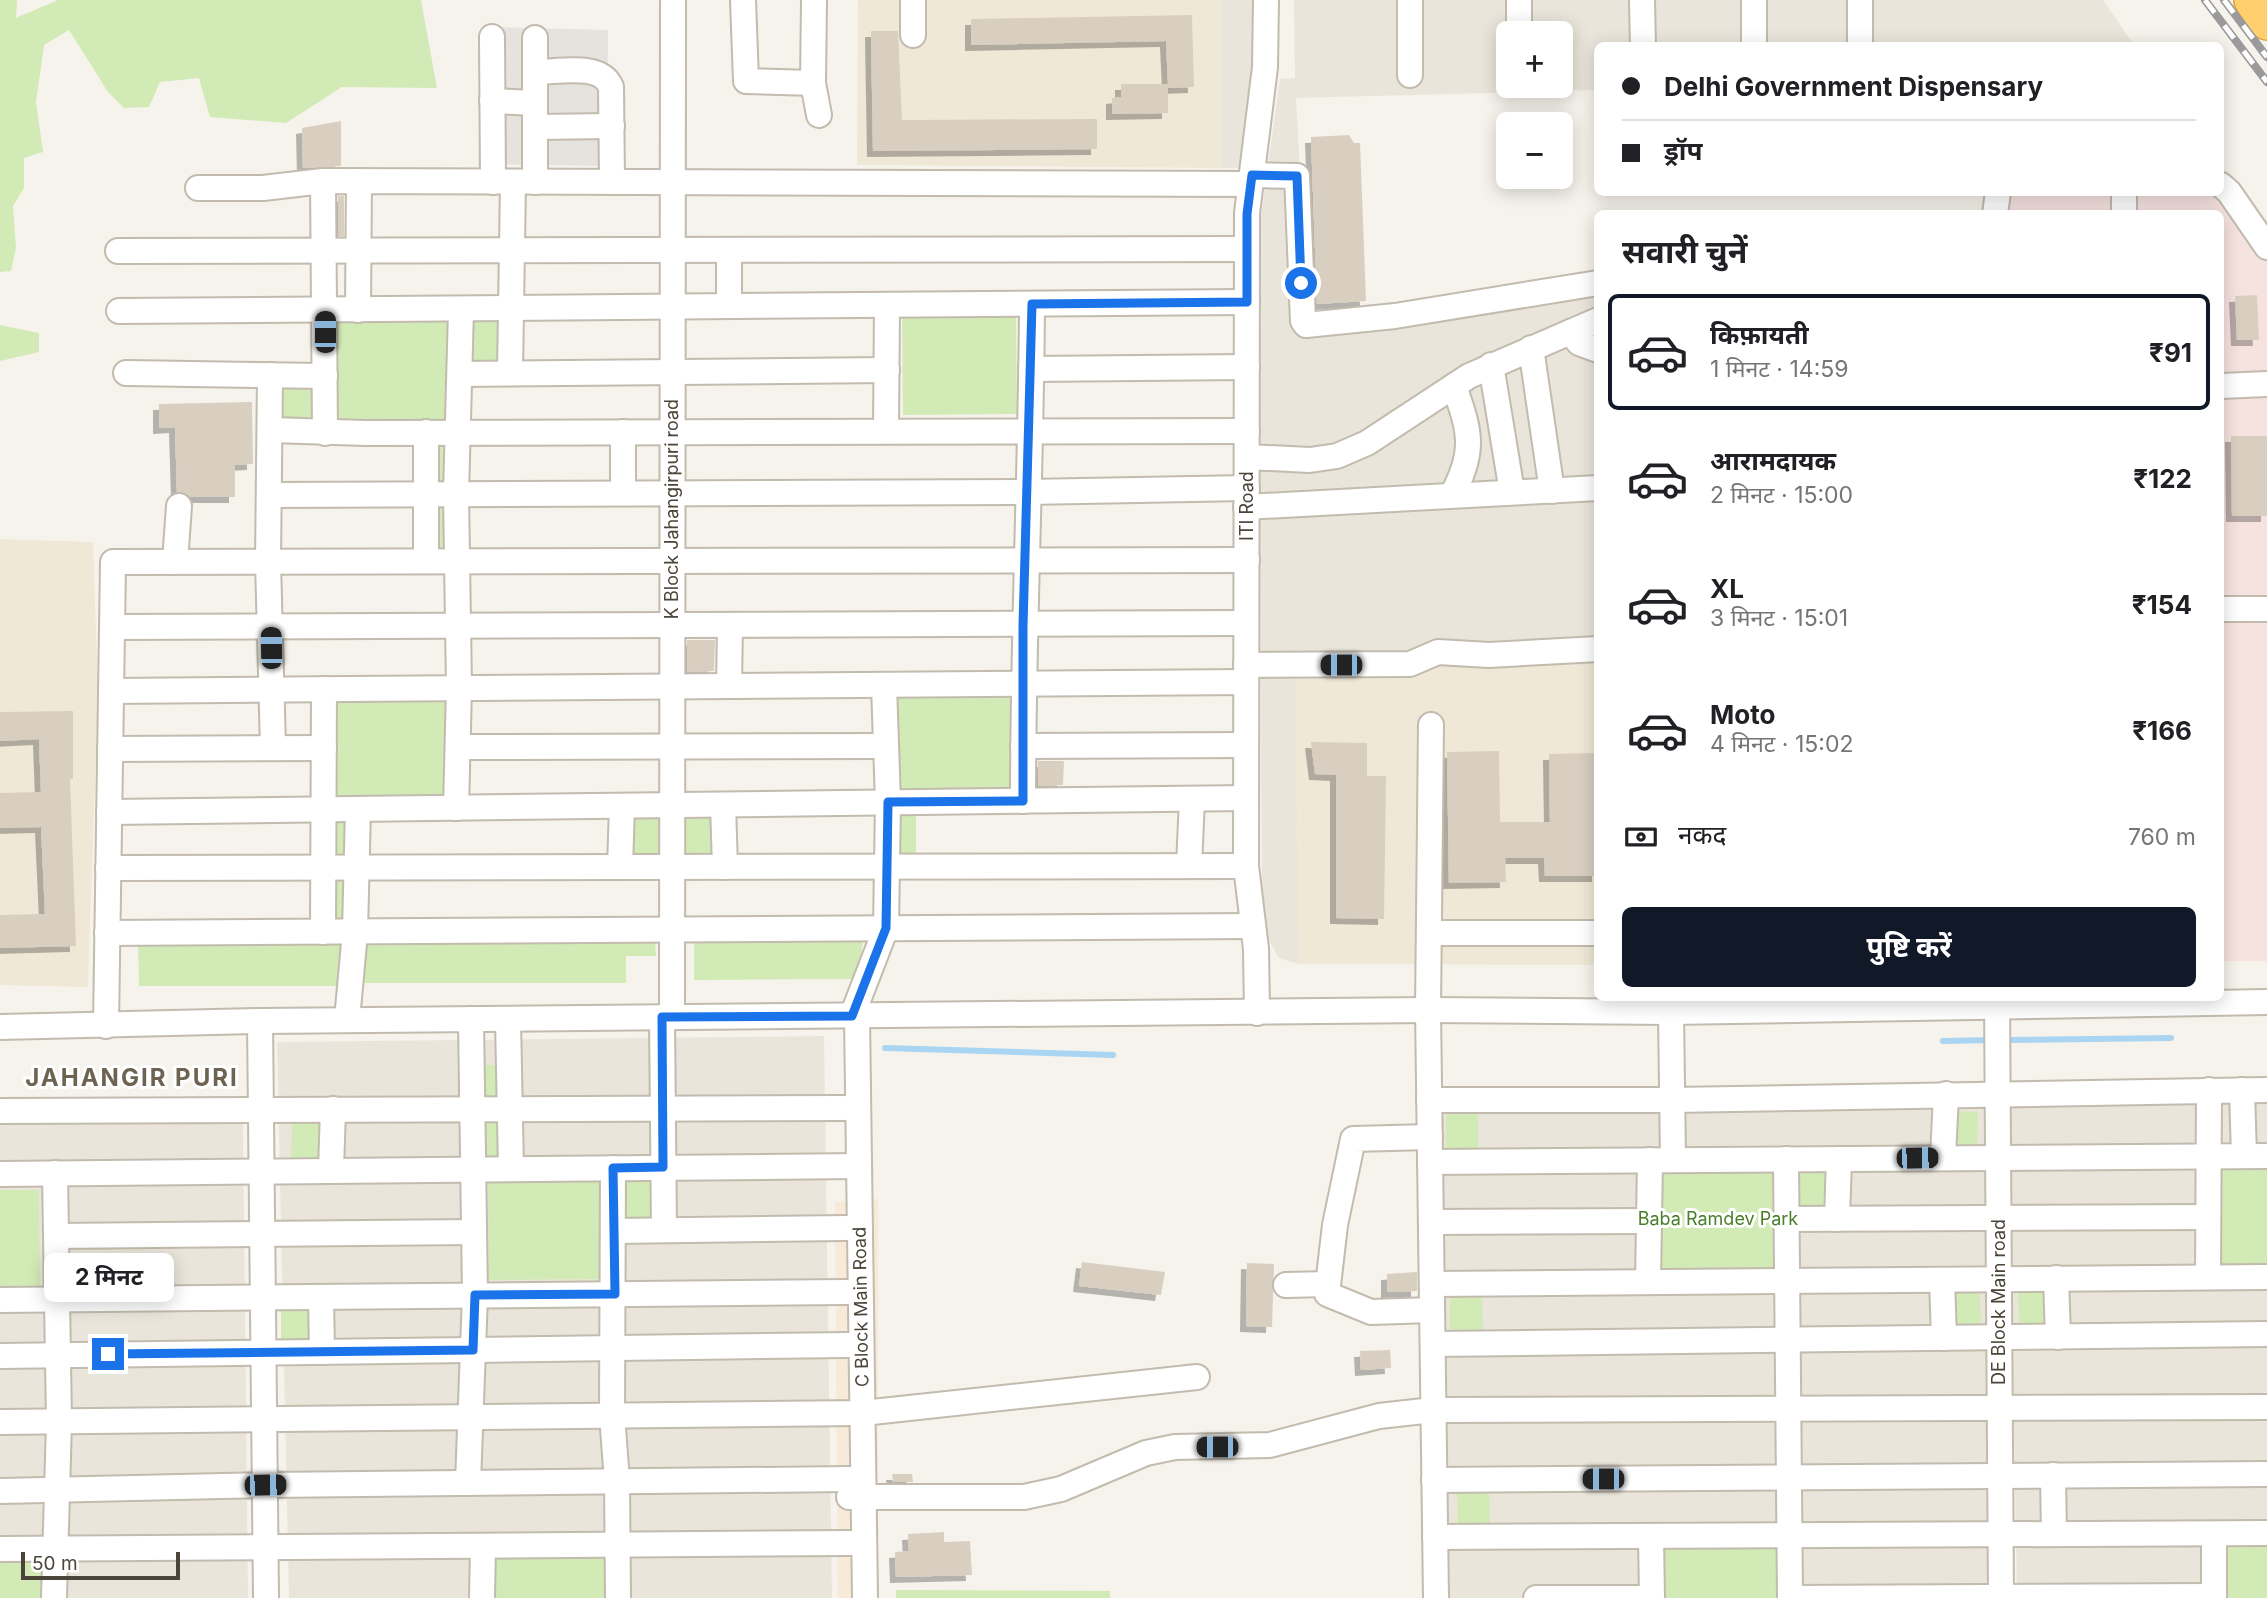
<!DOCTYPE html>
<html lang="hi">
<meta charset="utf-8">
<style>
body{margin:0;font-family:Inter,"Noto Sans Devanagari",sans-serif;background:#f2f2f2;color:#202124;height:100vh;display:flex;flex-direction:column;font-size:26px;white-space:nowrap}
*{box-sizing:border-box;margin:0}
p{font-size:23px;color:#757577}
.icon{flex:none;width:38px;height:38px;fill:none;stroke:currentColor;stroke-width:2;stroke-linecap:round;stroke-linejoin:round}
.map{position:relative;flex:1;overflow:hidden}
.side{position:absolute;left:1594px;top:210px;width:630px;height:791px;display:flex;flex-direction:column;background:#fff;border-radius:10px;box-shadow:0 4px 18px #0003}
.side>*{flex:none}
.hud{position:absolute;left:1594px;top:42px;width:630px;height:154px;border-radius:10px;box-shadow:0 4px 18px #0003;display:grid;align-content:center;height:154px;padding:0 28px;background:#fff}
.controls{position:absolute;left:1496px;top:21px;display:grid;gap:14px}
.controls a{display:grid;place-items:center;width:77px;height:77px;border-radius:10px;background:#fff;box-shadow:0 4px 18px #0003;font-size:35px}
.scale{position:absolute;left:21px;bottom:18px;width:159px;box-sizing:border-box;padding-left:7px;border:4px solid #4b4439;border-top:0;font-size:19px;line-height:24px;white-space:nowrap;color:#4b4439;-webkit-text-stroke:5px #fff;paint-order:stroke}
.end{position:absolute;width:32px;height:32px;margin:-16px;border:9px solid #1a73e8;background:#fff;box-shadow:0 0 0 4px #fff}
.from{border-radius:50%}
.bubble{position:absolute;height:49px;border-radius:10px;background:#fff;box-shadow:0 4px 18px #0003;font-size:23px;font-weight:700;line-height:49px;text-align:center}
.car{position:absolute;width:21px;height:42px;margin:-21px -10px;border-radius:9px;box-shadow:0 0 5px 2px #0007;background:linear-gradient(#222 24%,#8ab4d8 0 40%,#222 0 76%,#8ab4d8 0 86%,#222 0)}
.hud b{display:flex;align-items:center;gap:24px;height:66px;font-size:26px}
.hud b+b{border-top:2px solid #e0e0e0}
.hud i{width:18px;height:18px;background:#202124}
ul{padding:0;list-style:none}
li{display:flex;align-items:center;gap:21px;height:116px;margin:0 14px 10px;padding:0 14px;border:4px solid transparent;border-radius:10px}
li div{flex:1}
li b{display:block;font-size:26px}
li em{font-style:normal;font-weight:700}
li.current{border-color:#111827}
li>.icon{width:63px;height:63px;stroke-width:1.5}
h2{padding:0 28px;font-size:32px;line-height:84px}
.pay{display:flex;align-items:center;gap:18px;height:77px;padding:0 28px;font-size:26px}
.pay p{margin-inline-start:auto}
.action{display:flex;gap:14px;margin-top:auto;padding:14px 28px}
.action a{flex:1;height:80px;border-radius:10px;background:#111827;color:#fff;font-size:28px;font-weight:700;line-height:80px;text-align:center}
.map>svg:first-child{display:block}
</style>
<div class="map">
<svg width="2267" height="1598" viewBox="0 0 2267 1598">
<defs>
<filter id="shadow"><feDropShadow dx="-6" dy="6" stdDeviation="0" flood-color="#0004"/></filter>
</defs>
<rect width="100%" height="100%" fill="#f6f3ec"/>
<g fill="#eae5da" fill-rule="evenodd">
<path d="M1221 0H1254L1256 29 1244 168H1221Z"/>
<path d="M1294 0H2103L2134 45 1598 46V90L1296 98 1308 320 1598 278V665L1296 671 1299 964 1279 958 1262 928 1259 231 1280 79 1295 78ZM1508 33H1561V86H1508Z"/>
<path d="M824 1036 832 1598H289L277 1042Z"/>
<path d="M2267 1098V1598H2017L2008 1101Z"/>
<path d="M1986 1103 1992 1598H1448L1439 1108Z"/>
<path d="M243 1118 248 1598H0V1119Z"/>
</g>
<path fill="#f7ead8" d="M878 1199V1598H838L835 1202Z"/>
<path fill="#e6e2dd" d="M485 27 608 30 607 166 485 164Z"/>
<g fill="#efe8d6">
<path d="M858 0H1221V168L857 165Z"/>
<path d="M0 539 93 542 98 692 88 987 0 985Z"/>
<path d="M1598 665V965L1299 964 1295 671Z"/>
</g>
<path fill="#f6e3e0" d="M2221 166 2267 234V961H2221V214H1983V193L2221 192Z"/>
<g fill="#d2eab5">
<path d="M0 0H17L16 18 58 0H421L437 88 342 87 286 123 210 117 199 78 160 82 149 107 124 108 108 92 69 30 44 45 36 102 43 152 24 158V188L13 206 16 248 11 271 0 272Z"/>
<path d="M1016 315 1017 414 903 415 902 316Z"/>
<path d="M470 318H506V365H471Z"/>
<path d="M330 319H449L450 423H331Z"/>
<path d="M0 325 39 333V352L0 361Z"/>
<path d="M279 382 324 383 323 426 279 425Z"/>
<path d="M429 436H454L455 486H430Z"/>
<path d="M454 502 455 555 430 556 429 503Z"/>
<path d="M1015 692 1016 791 894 793 893 694Z"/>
<path d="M334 697H448L449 796 335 797Z"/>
<path d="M890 808H916V861H891Z"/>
<path d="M326 813 354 814 353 864 325 863Z"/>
<rect x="629" y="815" width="33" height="42"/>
<rect x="685" y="817" width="33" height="42"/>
<path d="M325 874H353L352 925 324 924Z"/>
<path d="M863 938 859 979 694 980V939Z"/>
<path d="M358 939H655L656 956H626V983H358Z"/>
<path d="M347 941 340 986H139L138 942Z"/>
<path d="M478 1065H503V1102L478 1103Z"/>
<path d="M1952 1111 1978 1112 1977 1151 1951 1150Z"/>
<rect x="1446" y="1112" width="32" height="45"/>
<rect x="479" y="1113" width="26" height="51"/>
<path d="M292 1123 321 1124 320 1161 291 1160Z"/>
<path d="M2221 1168H2267V1267H2222Z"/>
<path d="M1774 1169 1776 1268 1661 1269 1660 1170Z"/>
<path d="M1797 1171H1830V1212H1796Z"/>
<rect x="621" y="1175" width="35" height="50"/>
<path d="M602 1180 603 1279 489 1280 488 1181Z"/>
<path d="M0 1190H39L40 1289 0 1290Z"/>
<path d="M2051 1286 2053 1329 2019 1330 2018 1287Z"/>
<path d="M1980 1288 1981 1331 1948 1332 1946 1289Z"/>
<path d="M1450 1291H1482L1483 1336H1450Z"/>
<path d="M281 1306 310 1307 309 1344 281 1343Z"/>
<path d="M1489 1485 1490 1531H1458L1457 1486Z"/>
<rect x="2224" y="1545" width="43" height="53"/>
<path d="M1776 1547V1598H1662V1548Z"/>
<path d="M606 1555V1598H493L492 1556Z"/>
<path d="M0 1558H42L43 1598H0Z"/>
<path d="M896 1590 1110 1591V1598H896Z"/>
</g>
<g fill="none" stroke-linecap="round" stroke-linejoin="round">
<g stroke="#a9d4f2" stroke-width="6">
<path d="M2004 1040 2171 1038"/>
<path d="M1943 1041 1993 1040"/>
<path d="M885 1048 1113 1055"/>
</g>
</g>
<g fill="#d8cfc1" filter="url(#shadow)">
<path d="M1192 15 1194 87 1168 88V113L1112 114V98L1121 97V84H1168L1166 41 971 45V19Z"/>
<path d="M871 31H898L902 120 1097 119V149L873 151Z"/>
<path d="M341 121V166L303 168 302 128Z"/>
<path d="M1349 135 1354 143H1360L1366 301 1317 304 1311 137Z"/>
<rect x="338" y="196" width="6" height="40"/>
<path d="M2257 295 2259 340H2237L2235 296Z"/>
<path d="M252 402 253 464 235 465V497H191L177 492 175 427 159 428V404Z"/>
<path d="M2231 436H2267V516H2232Z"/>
<path d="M687 640H715L714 671 687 672Z"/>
<path d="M73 711V779H70L76 946 0 948V915L45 914 41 827 0 828V793L41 792 39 739 0 741V712Z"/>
<path d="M1311 742 1367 743V776H1386L1384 919 1336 918V775L1315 774Z"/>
<path d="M1499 751 1500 822H1550L1549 754 1598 753V876H1545L1544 858H1505L1506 882 1449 883 1447 752Z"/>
<path d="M1038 761H1064L1063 785 1038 786Z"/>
<path d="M1082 1262 1165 1272 1161 1295 1079 1286Z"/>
<path d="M1247 1263 1274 1264 1272 1327 1246 1326Z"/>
<path d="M1417 1272V1291L1387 1292V1274Z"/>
<path d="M1390 1350 1391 1368 1361 1370 1360 1351Z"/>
<path d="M892 1474H912L913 1482H893Z"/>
<path d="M944 1532V1542L970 1541 972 1575 896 1577 895 1552 909 1551 908 1534Z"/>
</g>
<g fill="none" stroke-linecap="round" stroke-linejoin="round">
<g stroke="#c2bbae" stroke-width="28">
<g id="minor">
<path d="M743 0 746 81 813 83"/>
<path d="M814 0 813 83 819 115"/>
<path d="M913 0V35"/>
<path d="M1642 0 1643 46"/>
<path d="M1860 0V46"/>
<path d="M1519 33V0"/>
<path d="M492 37 493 182"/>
<path d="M1754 46V0"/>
<path d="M535 72C559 72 601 62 611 87L612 182"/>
<path d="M1410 75V0"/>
<path d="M492 101 535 103"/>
<path d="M535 127 612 126"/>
<path d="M1252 175 1297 176 1303 321 1306 325 1395 316 1598 283"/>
<path d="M323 181 325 433"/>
<path d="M535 182V38"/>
<path d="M2221 185 2229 192 2267 247"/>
<path d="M198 188H263L323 181 1250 184"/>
<path d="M1995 214 1998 192"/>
<path d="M2124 214V192"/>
<path d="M118 251 1247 249"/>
<path d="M729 306V250"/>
<path d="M358 310 359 181"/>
<path d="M119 311 1247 302"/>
<path d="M1570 332 1579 343 1598 350"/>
<path d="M1531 348 1552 491"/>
<path d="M1491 365 1512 492"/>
<path d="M1031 369 1247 367"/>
<path d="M126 373 325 376"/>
<path d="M510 373 513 182"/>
<path d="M460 374 887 370"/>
<path d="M270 375 268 562 273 748"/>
<path d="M2221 386 2267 384"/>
<path d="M271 430 366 433 1247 431"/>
<path d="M886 431 887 305"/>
<path d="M426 432V561"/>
<path d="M623 432V493"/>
<path d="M1247 457 1310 460 1337 456 1367 443 1469 376 1598 320"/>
<path d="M269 495 1027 492 1247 488"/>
<path d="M1452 495C1476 451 1470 431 1454 386"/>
<path d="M1246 507 1598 488"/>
<path d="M175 562 179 506"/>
<path d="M2221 609H2267"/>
<path d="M112 627 1246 623"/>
<path d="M1246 665 1410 664 1438 652 1489 655 1598 649"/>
<path d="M729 686 730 625"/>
<path d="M111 691 1246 682"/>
<path d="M1431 725 1428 1010 1436 1598"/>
<path d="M1023 746 1246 745"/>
<path d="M458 747 886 746"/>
<path d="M110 749 324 748"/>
<path d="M1023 801C1023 635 1031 470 1032 304"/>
<path d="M723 805 725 867"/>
<path d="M456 808 459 688 456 494 461 309"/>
<path d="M109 812 1246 798"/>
<path d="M1189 866 1192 799"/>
<path d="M620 867 622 806"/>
<path d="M108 868 1246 866"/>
<path d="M323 932 324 689"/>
<path d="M107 933 1252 926"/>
<path d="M1431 933H1598"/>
<path d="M1997 998 2001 1598"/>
<path d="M1671 1012 1673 1160"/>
<path d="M1257 1013 1256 949 1246 866 1247 213 1265 67 1266 0"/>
<path d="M852 1016 886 928 888 802 884 685"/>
<path d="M857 1016 865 1598"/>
<path d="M662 1017 664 1230"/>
<path d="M672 1017 673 0"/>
<path d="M508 1019 511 1169"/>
<path d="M347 1020 355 932 358 809"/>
<path d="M260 1021 266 1598"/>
<path d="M106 1026 113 562 1247 560"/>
<path d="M0 1027 260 1021 1428 1010 1671 1012 2267 1002"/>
<path d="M2242 1090 2244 1156"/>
<path d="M1429 1100H1673L2267 1090"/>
<path d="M0 1111 844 1108"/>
<path d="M1430 1137 1353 1139 1335 1225 1327 1294 1371 1312 1432 1310"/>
<path d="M1943 1158 1946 1094"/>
<path d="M1786 1159 1790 1598"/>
<path d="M1430 1162 2267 1156"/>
<path d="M613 1168 612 1415 617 1481 618 1598"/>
<path d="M331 1170 333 1109"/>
<path d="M0 1174 859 1166"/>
<path d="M1787 1219 2208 1217"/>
<path d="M1837 1219 1839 1159"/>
<path d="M1431 1222 1649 1221"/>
<path d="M614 1231 846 1228"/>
<path d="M57 1236 474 1232"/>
<path d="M2208 1277 2209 1090"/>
<path d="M2056 1278 2058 1337"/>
<path d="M1942 1280 1944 1338"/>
<path d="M1648 1282 1650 1160"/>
<path d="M1432 1284 2267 1277"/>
<path d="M1286 1285 1328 1284"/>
<path d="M321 1297 322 1352"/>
<path d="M0 1300 847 1292"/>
<path d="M1433 1344 2267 1334"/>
<path d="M0 1356 848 1345"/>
<path d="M0 1422 863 1413 1197 1377"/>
<path d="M2053 1475 2054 1534"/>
<path d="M1434 1480 2267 1474"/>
<path d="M468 1483 475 1295 471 1019"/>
<path d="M0 1491 265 1485 849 1479"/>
<path d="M849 1497H1024L1061 1489 1146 1453 1175 1447 1270 1445 1379 1416 1433 1410 2267 1407"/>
<path d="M2214 1534V1598"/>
<path d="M1651 1536 1652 1598"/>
<path d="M1435 1537 2267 1533"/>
<path d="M0 1549 850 1543"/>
<path d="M54 1598 59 1422 55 1173"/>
<path d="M482 1598 483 1546"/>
<path d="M1536 1598H1652"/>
<path d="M1790 1598 2214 1596"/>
</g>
</g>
<g stroke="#e0a43c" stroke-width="40">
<path id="highway" d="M2253 0 2267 21"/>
</g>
<use href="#minor" stroke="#fff" stroke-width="24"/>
<use href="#highway" stroke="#ffcf6e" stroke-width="37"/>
<g stroke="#9a9a9a" stroke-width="8">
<g id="rail">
<path d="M2205 0 2267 82"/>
<path d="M2224 0 2267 57"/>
</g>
</g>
<use href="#rail" stroke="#fff" stroke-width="5" stroke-dasharray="16" stroke-linecap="butt"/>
</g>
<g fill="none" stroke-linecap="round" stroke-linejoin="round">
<path stroke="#1a73e8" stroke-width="9" d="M108 1354 473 1350 475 1295 615 1294 613 1168 663 1167 662 1017 852 1016 886 928 888 802 1023 801V626L1032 304 1247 302V214L1252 175 1297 176 1301 283"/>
</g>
<g text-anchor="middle" stroke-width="6" stroke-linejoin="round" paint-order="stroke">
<g font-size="18" fill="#4b4439" stroke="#fff">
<text transform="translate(1247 506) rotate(-90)" y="6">ITI Road</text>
<text transform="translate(672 509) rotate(-90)" y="6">K Block Jahangirpuri road</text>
<text transform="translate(1999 1302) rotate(-90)" y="6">DE Block Main road</text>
<text transform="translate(861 1307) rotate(-91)" y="6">C Block Main Road</text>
</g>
<g font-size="18" fill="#4a7f2a" stroke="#fff">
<text x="1718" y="1225">Baba Ramdev Park</text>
</g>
<g font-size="24" font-weight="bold" letter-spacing="2" fill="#6e6250" stroke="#fff">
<text x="132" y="1086">JAHANGIR PURI</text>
</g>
</g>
</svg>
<div class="controls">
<a>+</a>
<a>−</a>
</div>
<div class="scale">50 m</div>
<i class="end from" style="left:1301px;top:283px"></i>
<i class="end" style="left:108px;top:1354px"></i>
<div class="bubble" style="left:44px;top:1253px;width:130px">2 मिनट</div>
<i class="car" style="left:325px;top:332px;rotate:0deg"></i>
<i class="car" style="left:271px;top:648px;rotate:359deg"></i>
<i class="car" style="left:1341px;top:665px;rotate:270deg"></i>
<i class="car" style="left:1917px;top:1158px;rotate:89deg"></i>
<i class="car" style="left:1217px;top:1447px;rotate:270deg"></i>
<i class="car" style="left:1603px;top:1479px;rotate:270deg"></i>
<i class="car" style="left:265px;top:1485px;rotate:89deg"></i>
<div class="hud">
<b><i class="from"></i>Delhi Government Dispensary</b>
<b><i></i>ड्रॉप</b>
</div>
<section class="side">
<h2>सवारी चुनें</h2>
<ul>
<li class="current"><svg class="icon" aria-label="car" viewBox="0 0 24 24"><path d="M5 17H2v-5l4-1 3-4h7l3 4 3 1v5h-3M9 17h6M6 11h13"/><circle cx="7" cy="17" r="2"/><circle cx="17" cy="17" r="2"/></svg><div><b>किफ़ायती</b><p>1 मिनट · 14:59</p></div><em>₹91</em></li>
<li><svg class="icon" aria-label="car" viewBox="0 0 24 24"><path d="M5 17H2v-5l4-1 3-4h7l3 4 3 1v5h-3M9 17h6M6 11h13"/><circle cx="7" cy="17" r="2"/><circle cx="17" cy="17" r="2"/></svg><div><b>आरामदायक</b><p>2 मिनट · 15:00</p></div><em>₹122</em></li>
<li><svg class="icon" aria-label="car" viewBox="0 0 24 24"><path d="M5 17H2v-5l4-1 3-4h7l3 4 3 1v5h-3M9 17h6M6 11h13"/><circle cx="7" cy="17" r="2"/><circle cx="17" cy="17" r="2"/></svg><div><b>XL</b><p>3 मिनट · 15:01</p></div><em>₹154</em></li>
<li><svg class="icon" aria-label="car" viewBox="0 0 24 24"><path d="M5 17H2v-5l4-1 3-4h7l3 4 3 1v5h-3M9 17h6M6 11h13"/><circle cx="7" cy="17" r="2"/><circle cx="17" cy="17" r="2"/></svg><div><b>Moto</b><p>4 मिनट · 15:02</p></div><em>₹166</em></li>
</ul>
<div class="pay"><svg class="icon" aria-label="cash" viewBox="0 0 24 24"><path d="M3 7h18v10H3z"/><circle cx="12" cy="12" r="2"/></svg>नकद<p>760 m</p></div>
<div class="action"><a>पुष्टि करें</a></div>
</section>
</div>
